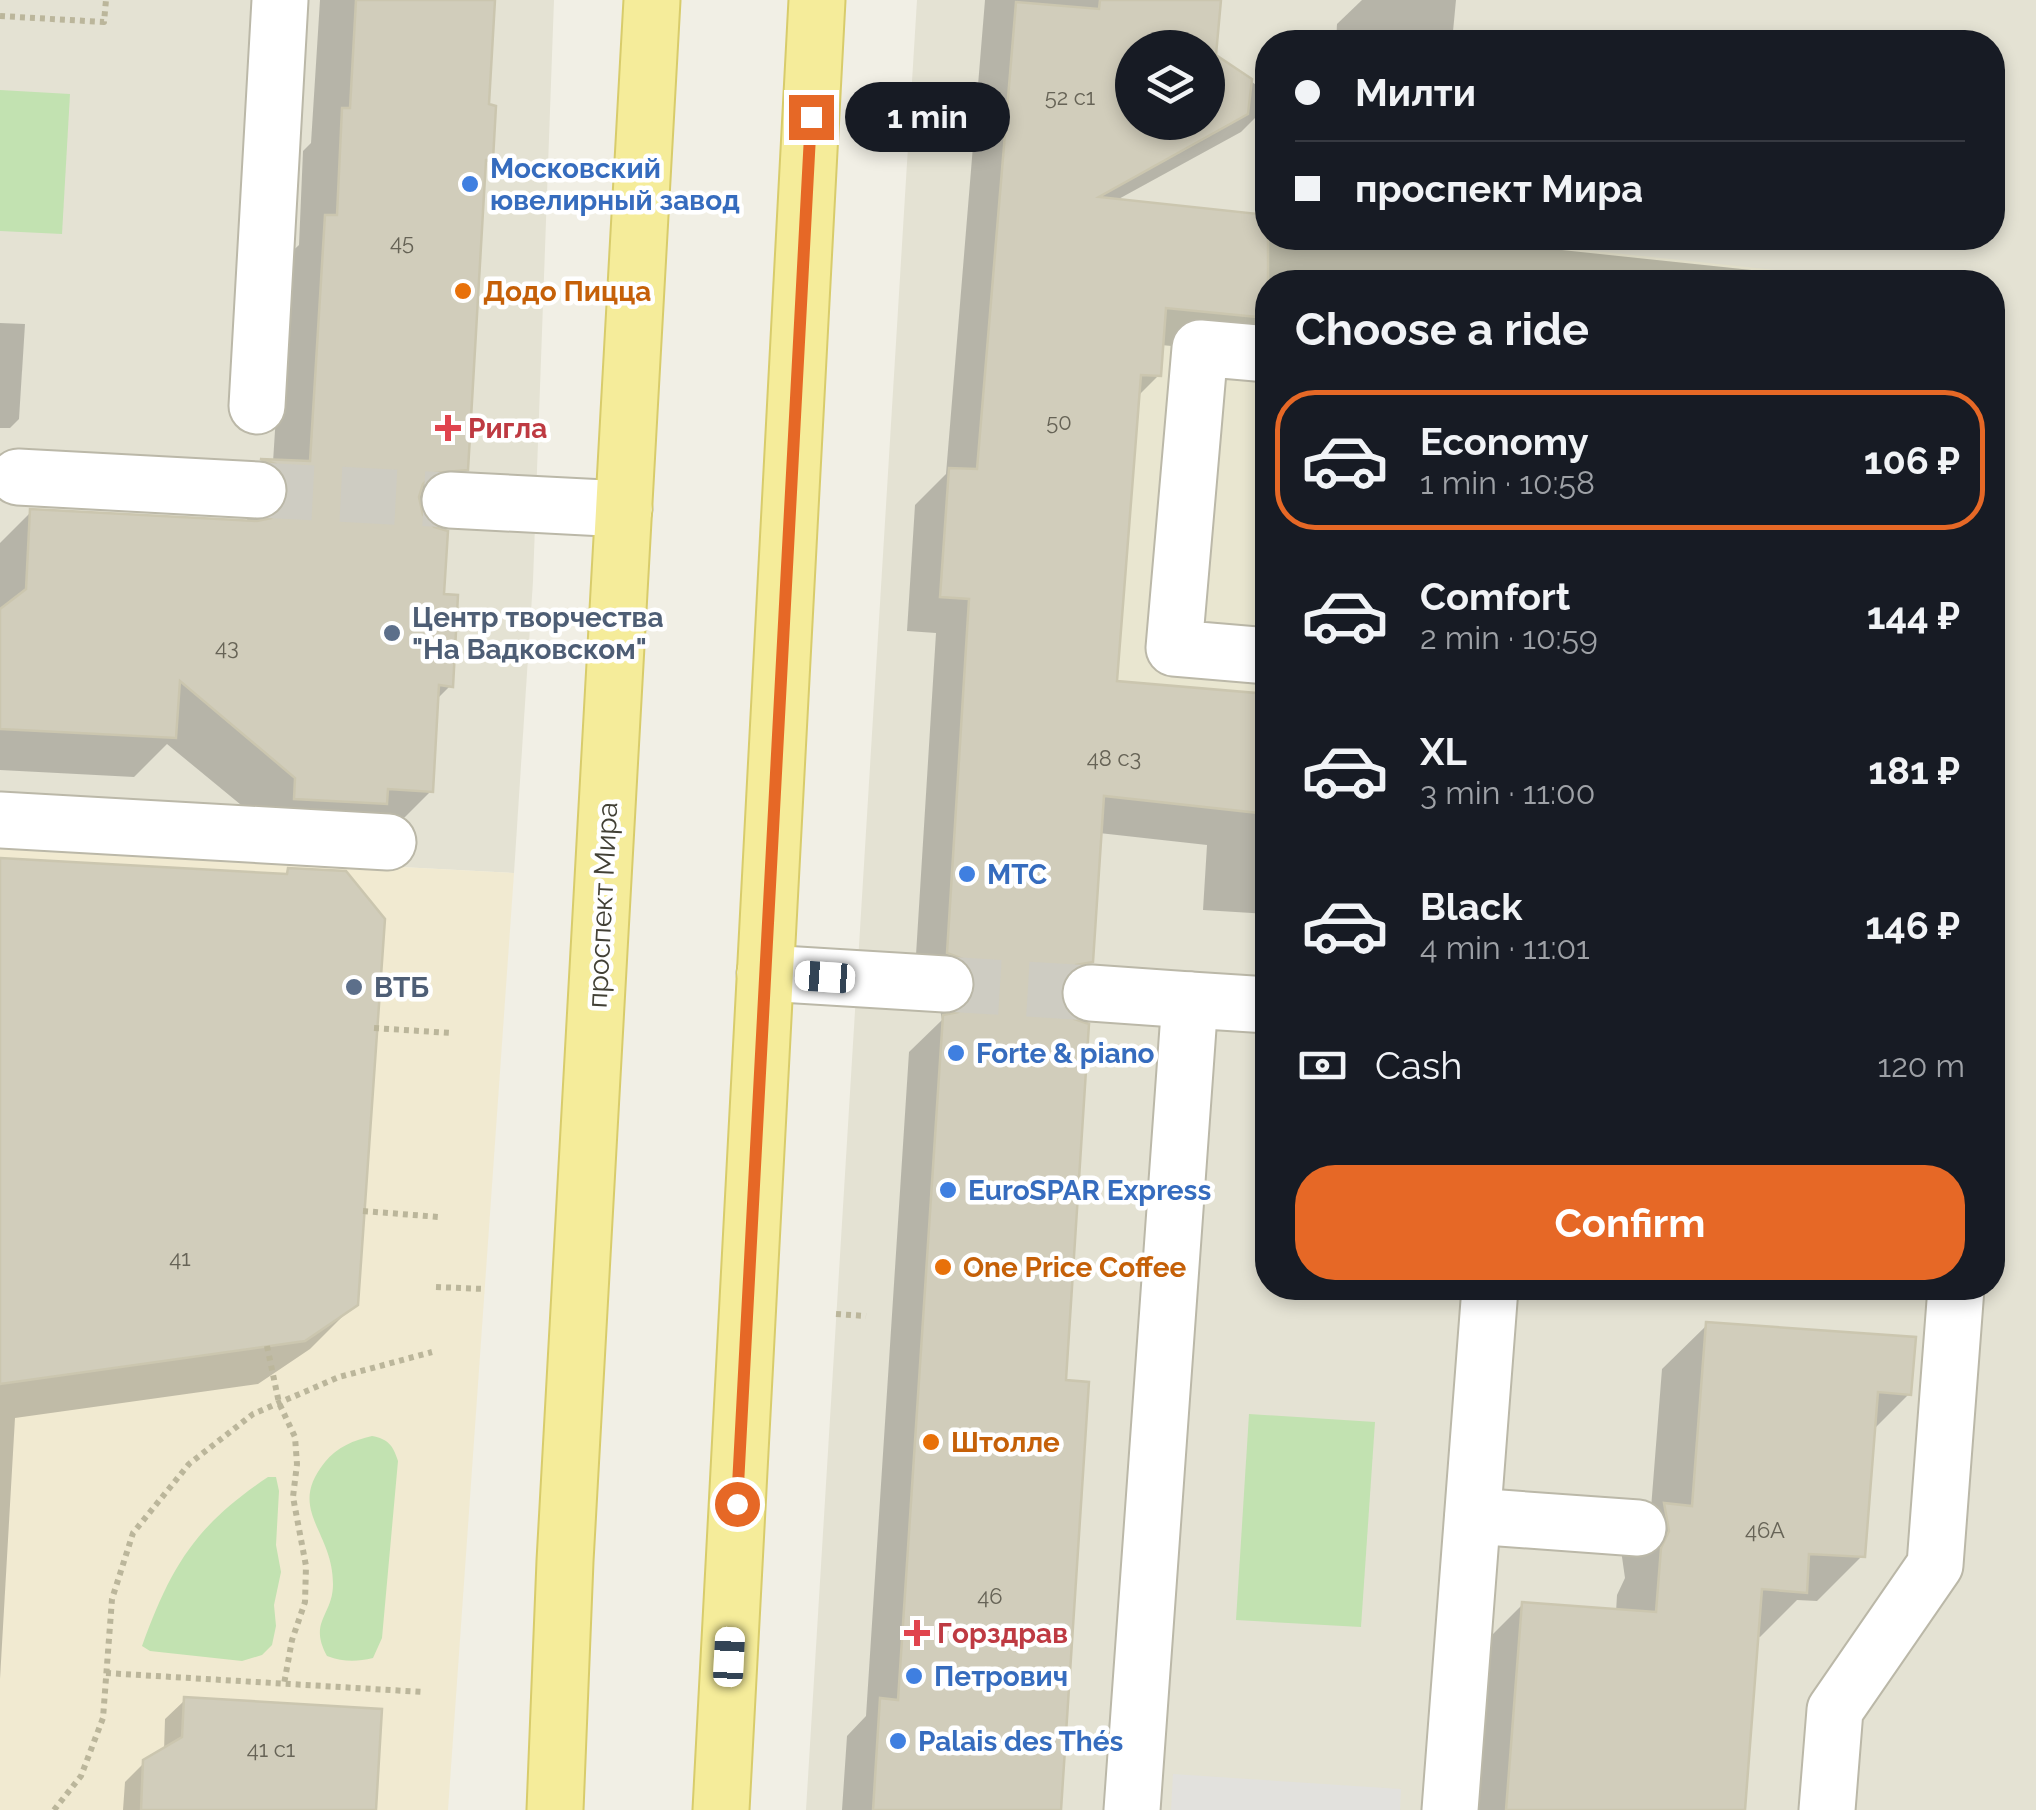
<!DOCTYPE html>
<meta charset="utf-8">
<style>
body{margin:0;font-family:Raleway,sans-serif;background:#242831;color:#f1f3f6;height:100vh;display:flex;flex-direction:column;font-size:38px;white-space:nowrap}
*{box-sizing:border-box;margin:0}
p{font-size:32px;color:#9ea1a6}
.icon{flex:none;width:55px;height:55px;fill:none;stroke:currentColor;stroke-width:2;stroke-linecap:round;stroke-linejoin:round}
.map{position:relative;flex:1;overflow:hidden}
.panel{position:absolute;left:1255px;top:270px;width:750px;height:1030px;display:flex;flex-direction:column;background:#171b24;border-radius:40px;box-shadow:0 5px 15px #0003}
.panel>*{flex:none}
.top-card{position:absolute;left:1255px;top:30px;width:750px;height:220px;border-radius:40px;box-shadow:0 5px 15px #0003;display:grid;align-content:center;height:220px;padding:0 40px;background:#171b24}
.fabs{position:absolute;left:1115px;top:30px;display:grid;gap:20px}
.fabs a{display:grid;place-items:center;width:110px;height:110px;border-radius:50%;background:#171b24;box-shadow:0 5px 15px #0003;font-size:50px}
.end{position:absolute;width:45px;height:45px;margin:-22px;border:12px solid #e66826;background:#fff;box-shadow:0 0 0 5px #fff}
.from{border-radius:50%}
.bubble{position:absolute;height:70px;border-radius:35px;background:#171b24;box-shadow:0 5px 15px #0003;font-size:32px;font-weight:700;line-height:70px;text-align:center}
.car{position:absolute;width:30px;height:60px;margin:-30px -15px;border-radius:12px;box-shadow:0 0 8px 2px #0007;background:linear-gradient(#fff 24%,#345 0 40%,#fff 0 76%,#345 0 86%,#fff 0)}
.top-card b{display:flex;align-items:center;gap:35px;height:95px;font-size:38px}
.top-card b+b{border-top:2px solid #363941}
.top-card i{width:25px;height:25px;background:#f1f3f6}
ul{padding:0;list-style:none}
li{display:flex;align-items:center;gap:30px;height:140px;margin:0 20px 15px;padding:0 20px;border:5px solid transparent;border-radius:40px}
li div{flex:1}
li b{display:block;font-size:38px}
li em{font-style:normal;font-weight:700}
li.current{border-color:#e66826}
li>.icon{width:90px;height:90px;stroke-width:1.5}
h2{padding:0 40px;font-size:45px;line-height:120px}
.pay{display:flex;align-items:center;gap:25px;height:110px;padding:0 40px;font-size:38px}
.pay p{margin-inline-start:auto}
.primary-button{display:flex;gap:20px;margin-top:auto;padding:20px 40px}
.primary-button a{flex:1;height:115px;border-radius:40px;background:#e66826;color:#fff;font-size:40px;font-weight:700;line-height:115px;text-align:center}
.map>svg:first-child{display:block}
</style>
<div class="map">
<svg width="2036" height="1810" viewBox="0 0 2036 1810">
<rect width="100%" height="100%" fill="#f1efe5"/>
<g fill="#e4e2d3" fill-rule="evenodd">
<path d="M0 0H554L533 581 514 873 0 846Z"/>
<path d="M917 0H2036V1810H806ZM1268 42H1992V238H1268ZM1132 48H1208V122H1132ZM1268 282H1992V1288H1268Z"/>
</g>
<path fill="#f1ead1" d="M0 846 514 873 448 1810H0Z"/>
<path fill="#e9e6d0" d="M999 191 1203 208 1268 238H1470L1890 282H1268L1267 694 1117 681 970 600 940 597 949 468H977Z"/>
<g fill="#c2e2b1">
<path d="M0 90 70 94 62 234 0 231Z"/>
<path d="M1249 1414 1375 1422 1361 1627 1236 1620Z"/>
<path d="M372 1436C388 1439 393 1445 398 1461L382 1638 373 1658C356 1662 344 1662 327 1656 308 1621 333 1616 333 1584 333 1530 286 1510 325 1462 337 1447 354 1440 372 1436Z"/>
<path d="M268 1477H276L279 1491 276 1545 281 1572 274 1605 276 1626 272 1645 262 1655 242 1661 150 1651 142 1646C171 1566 196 1525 268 1477Z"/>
</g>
<path fill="#e2e1dd" d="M1173 1774 1401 1789 1400 1810H1171Z"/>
<g fill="#0003" fill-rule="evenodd">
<path d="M320 0H493L487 107 490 159 483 166 465 469 425 509H419L442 596 450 686 436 700 431 791 391 831 257 818 167 744 134 777 0 770V543L31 512 248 523 246 515 223 499 261 461 273 462 286 257 299 245 303 151 311 143Z"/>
<path d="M985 0H1219L1214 56 1268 93V105L1241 132 1115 201 1268 238H1447L1867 282H1268V355L1161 345 1159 375 1137 397 1115 684 1268 697V914L1203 910 1207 845 1099 833 1090 961 1058 993 1063 1382 1059 1810H842L847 1736 866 1716 909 1052 942 1020 939 1004 914 987 936 633 907 631 915 505 946 474ZM1132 48H1208V122H1132Z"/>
<path d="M1362 0H1456L1452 42H1336L1337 24Z"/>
<path d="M0 323 25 324 19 419 10 428H0Z"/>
<path d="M0 860 283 876 289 870 355 1304 310 1349 258 1384 15 1418 0 1679Z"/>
<path d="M1707 1325 1909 1394 1872 1431 1862 1556 1817 1601 1797 1600 1760 1637 1756 1636 1743 1810H1466L1478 1649 1522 1605 1616 1612 1617 1595 1625 1578 1621 1550 1650 1521 1662 1369Z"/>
<path d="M185 1700 373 1810H123L125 1782 145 1762 164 1751 165 1719Z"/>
</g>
<g fill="#d1cdbb" stroke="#cbc6af" stroke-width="2.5" fill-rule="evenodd">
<path d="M356 0H495L489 104 496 106 493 160H486L468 470 435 473 423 484 419 497 423 515 434 527 448 531 444 594 458 595 453 687 439 685 433 792 388 789 387 804 294 799 295 778 180 681 176 738 0 729V609L26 589 30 509 257 521 271 518 284 508 289 491 286 477 276 464 260 459 310 461 325 215H337L342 108H350Z"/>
<path d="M1100 0H1221L1216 55 1252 79 1248 114 1099 197 1268 215V318L1166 308 1161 376 1141 375 1117 681 1268 694V814L1104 796 1093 962 1076 965 1066 975 1060 990 1063 1008 1074 1019 1089 1024 1066 1380 1089 1382 1061 1810H873L880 1698 898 1700 943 1015 958 1012 970 1002 976 985 972 969 963 959 947 953 969 599 940 597 949 468 977 469 1016 2 1099 9ZM1132 48H1208V122H1132Z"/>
<path d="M0 858 287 874 288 868 346 871 385 919 358 1305 305 1341 0 1384Z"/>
<path d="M1706 1322 1916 1337 1911 1395 1878 1392 1865 1557 1809 1554 1807 1593 1762 1589 1745 1810H1506L1522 1602 1656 1612 1661 1548 1669 1531 1664 1503 1692 1506Z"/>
<path d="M184 1697 382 1709 376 1810H141L143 1760 182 1737Z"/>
</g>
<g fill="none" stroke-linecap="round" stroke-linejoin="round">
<g stroke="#ceccc2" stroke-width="55" stroke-dasharray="55 28" stroke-linecap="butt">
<path d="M258 490 450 500"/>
<path d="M945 984 1091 993"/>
</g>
<g stroke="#bbb8a8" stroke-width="59">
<g id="minor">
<path d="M1268 354 1200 348 1174 648 1268 656"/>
<path d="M257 406 280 0"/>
<path d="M18 477 258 490"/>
<path d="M450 500 624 509"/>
<path d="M0 820 388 842"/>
<path d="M765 973 945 984"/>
<path d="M1091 993 1190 1000"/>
<path d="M1473 1516 1638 1528"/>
<path d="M1132 1810 1190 1000 1268 1005"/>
<path d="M1450 1810 1490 1288"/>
<path d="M1827 1810 1835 1710 1935 1565 1956 1288"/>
</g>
</g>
<g stroke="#d8cc6b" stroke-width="59">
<g id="major">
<path d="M555 1810 565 1561 652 0"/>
<path d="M721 1810 817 0"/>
</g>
</g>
<g stroke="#bbb69b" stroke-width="6" stroke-dasharray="5 5" stroke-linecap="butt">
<path d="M0 16 104 22 106 0"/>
<path d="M374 1028 451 1033"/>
<path d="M363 1211 439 1217"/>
<path d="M436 1287 485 1289"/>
<path d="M836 1314 866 1316"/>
<path d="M267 1346 279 1403 295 1437 297 1464 293 1497 306 1566 305 1602 292 1640 284 1684"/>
<path d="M106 1673 423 1692"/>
<path d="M54 1810 81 1776 103 1718 112 1599 133 1533 189 1464 253 1414 339 1377 432 1352"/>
</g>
<use href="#minor" stroke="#fff" stroke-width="55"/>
<use href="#major" stroke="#f5ec9a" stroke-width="55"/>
</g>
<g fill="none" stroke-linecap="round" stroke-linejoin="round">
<path stroke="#e66826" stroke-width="12" d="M737 1504 811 117"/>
</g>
<g fill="#3f7fe0" stroke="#fff" stroke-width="4">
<circle cx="470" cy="184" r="10"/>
<circle cx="967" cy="874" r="10"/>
<circle cx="956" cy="1053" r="10"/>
<circle cx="948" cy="1190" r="10"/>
<circle cx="914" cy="1676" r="10"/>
<circle cx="898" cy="1741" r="10"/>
</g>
<g fill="#e8710a" stroke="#fff" stroke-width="4">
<circle cx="463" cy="291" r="10"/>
<circle cx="943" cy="1267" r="10"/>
<circle cx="931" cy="1442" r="10"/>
</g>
<g fill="#e0444e" stroke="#fff" stroke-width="4">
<path d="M443 413h10v10h10v10h-10v10h-10v-10h-10v-10h10z"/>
<path d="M912 1618h10v10h10v10h-10v10h-10v-10h-10v-10h10z"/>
</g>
<g fill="#5c6f8a" stroke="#fff" stroke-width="4">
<circle cx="392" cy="633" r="10"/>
<circle cx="354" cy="987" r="10"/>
</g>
<g text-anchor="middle" stroke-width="9" stroke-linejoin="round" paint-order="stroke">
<g font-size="22" fill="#666356">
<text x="1070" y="105">52 с1</text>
<text x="402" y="250">45</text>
<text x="1059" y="430">50</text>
<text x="227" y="655">43</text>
<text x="1114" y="766">48 с3</text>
<text x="180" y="1266">41</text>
<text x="1765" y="1538">46А</text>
<text x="990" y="1604">46</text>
<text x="271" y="1757">41 с1</text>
</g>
<g font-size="28" font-weight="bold" fill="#366cbe" stroke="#fff" text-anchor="start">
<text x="490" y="178">Московский<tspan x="490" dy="32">ювелирный завод</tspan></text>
<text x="987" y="884">МТС</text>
<text x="976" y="1063">Forte &amp; piano</text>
<text x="968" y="1200">EuroSPAR Express</text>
<text x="934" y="1686">Петрович</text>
<text x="918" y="1751">Palais des Thés</text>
</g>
<g font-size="28" font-weight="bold" fill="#c56008" stroke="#fff" text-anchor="start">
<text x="483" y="301">Додо Пицца</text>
<text x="963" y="1277">One Price Coffee</text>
<text x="951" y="1452">Штолле</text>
</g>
<g font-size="28" font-weight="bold" fill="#be3a42" stroke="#fff" text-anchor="start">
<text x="468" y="438">Ригла</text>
<text x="937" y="1643">Горздрав</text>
</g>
<g font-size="28" font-weight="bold" fill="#4e5e75" stroke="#fff" text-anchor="start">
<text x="412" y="627">Центр творчества<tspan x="412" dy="32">"На Вадковском"</tspan></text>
<text x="374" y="997">ВТБ</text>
</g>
<g font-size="28" fill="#424035" stroke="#fff">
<text transform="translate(602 905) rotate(-87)" y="10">проспект Мира</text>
</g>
</g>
</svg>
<div class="fabs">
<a><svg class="icon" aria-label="layers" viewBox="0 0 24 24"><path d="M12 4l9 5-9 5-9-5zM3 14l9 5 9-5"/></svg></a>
</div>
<i class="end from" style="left:737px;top:1504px"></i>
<i class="end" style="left:811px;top:117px"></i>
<div class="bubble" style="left:845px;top:82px;width:165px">1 min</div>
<i class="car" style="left:825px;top:977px;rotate:274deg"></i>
<i class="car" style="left:729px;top:1657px;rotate:3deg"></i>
<div class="top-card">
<b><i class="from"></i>Милти</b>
<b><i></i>проспект Мира</b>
</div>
<section class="panel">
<h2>Choose a ride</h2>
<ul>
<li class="current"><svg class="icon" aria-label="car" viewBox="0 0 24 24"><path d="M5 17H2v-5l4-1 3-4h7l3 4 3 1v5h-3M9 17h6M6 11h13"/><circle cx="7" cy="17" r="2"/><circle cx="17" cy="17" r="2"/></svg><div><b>Economy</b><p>1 min · 10:58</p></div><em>106 ₽</em></li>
<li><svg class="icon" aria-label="car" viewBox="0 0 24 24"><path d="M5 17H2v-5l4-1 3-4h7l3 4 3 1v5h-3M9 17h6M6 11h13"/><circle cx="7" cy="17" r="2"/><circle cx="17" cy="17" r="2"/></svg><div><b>Comfort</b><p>2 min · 10:59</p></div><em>144 ₽</em></li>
<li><svg class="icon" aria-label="car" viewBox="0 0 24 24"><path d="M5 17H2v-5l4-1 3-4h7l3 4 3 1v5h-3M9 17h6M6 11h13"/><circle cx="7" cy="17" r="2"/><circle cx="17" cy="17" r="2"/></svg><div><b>XL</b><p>3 min · 11:00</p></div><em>181 ₽</em></li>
<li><svg class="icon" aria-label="car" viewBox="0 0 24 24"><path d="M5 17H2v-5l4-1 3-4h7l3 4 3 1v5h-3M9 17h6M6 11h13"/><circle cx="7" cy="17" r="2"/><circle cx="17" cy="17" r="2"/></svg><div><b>Black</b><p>4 min · 11:01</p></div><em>146 ₽</em></li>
</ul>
<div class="pay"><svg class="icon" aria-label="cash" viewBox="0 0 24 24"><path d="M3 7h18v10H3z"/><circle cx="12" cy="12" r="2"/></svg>Cash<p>120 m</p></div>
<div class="primary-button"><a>Confirm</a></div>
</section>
</div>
